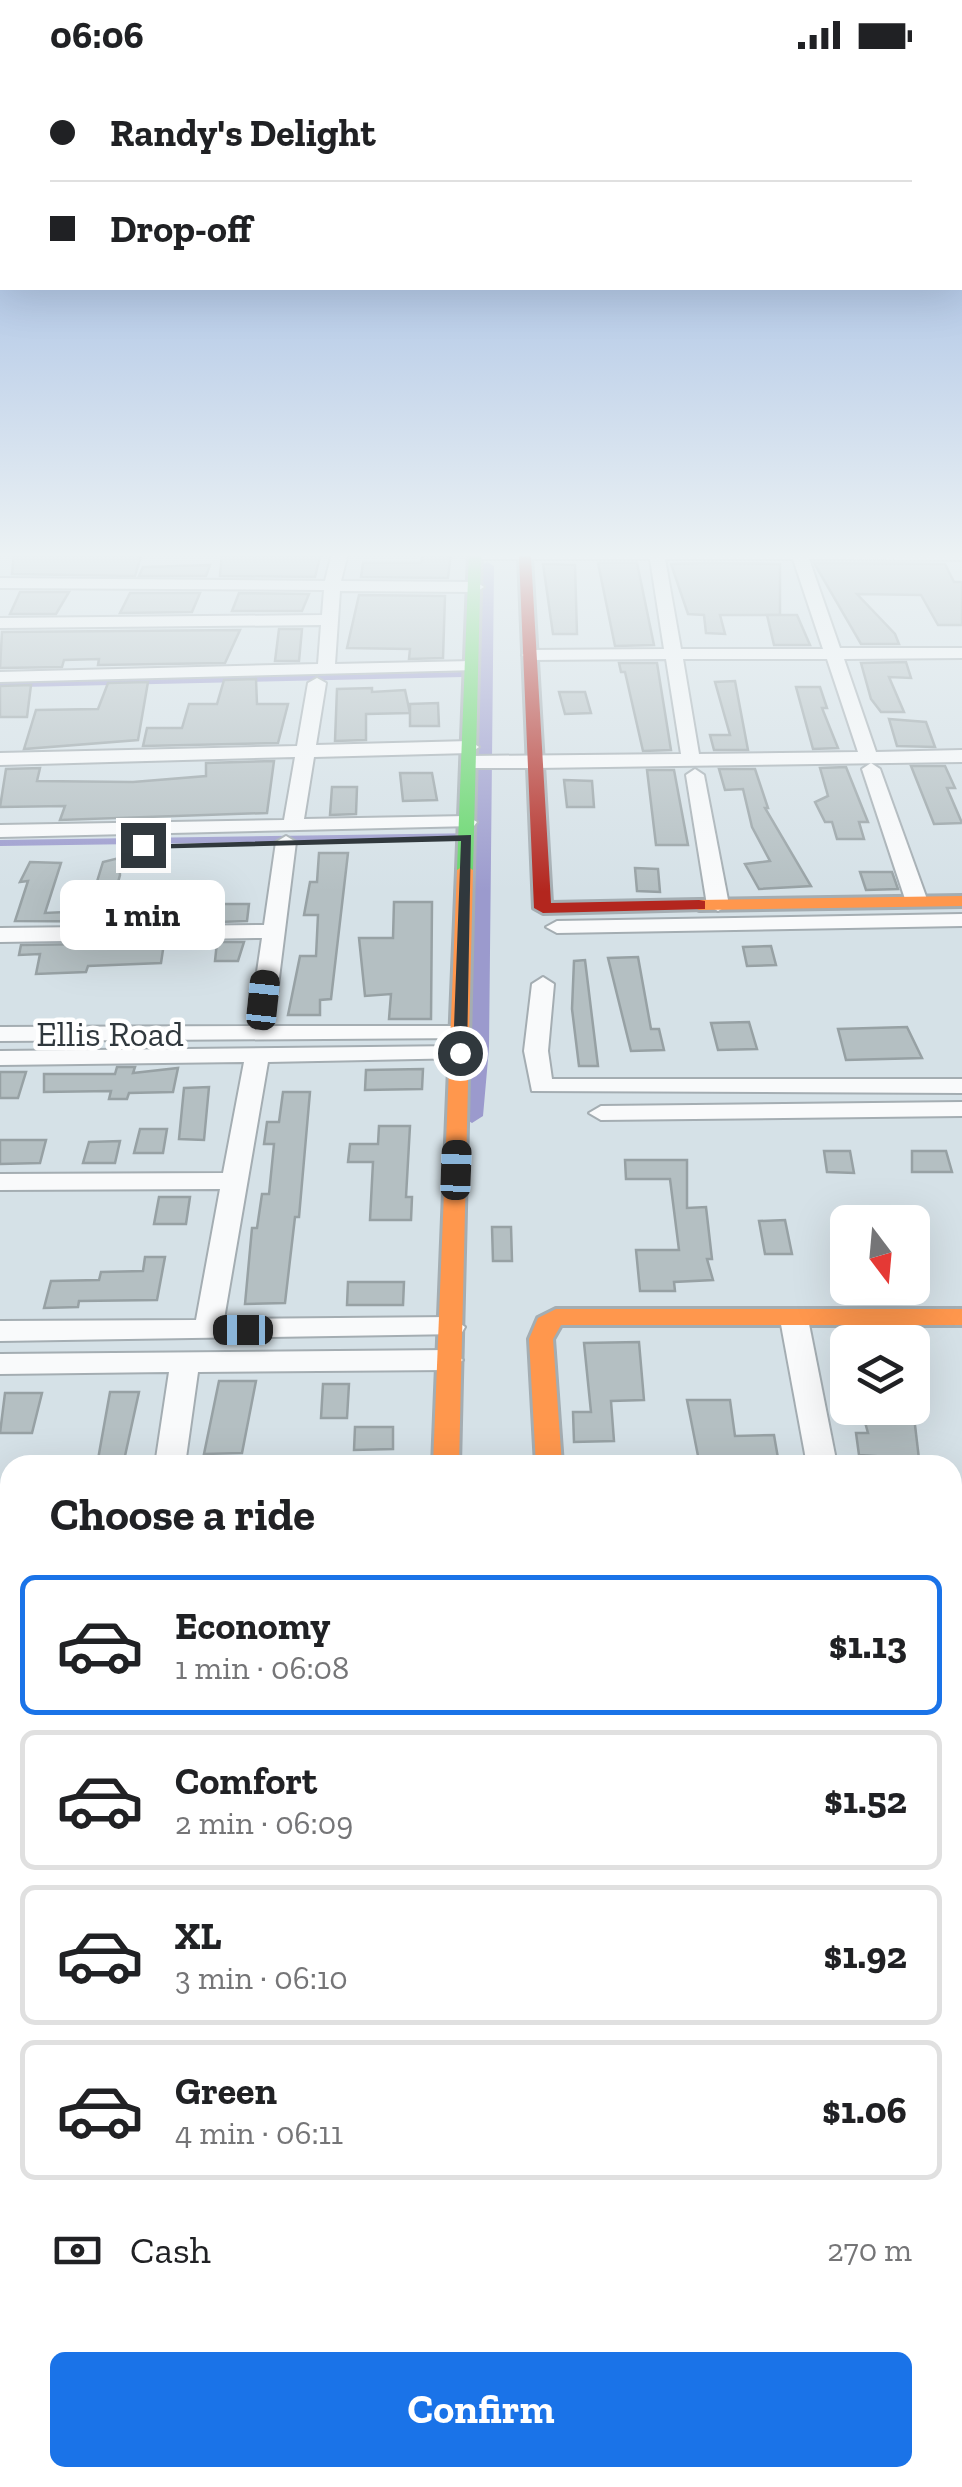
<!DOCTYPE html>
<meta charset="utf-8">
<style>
body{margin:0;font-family:"Zilla Slab",serif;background:#f2f2f2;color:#202124;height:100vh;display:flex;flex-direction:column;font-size:38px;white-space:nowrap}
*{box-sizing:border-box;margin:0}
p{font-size:32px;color:#757577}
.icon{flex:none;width:55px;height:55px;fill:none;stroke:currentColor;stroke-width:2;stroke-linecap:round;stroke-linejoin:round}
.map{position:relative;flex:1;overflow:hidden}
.drawer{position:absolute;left:0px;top:1385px;width:962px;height:1032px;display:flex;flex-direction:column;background:#fff;border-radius:30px 30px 0 0;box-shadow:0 10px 40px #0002}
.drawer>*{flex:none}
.top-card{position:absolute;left:0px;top:0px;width:962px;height:220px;box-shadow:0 10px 40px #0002;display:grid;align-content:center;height:220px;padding:0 50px;background:#fff}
.needle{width:65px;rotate:164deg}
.controls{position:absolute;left:830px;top:1135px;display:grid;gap:20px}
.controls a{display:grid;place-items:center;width:100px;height:100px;border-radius:15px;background:#fff;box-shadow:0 10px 40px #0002;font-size:50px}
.end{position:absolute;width:45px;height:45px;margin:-22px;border:12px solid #30383d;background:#fff;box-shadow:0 0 0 5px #fff}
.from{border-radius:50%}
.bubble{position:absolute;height:70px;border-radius:15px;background:#fff;box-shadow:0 10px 40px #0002;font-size:32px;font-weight:700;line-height:70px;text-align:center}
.car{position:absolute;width:30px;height:60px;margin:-30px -15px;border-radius:12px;box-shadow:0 0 8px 2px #0007;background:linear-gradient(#222 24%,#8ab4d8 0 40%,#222 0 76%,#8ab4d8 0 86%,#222 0)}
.top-card b{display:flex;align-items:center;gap:35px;height:95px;font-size:38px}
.top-card b+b{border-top:2px solid #e0e0e0}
.top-card i{width:25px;height:25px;background:#202124}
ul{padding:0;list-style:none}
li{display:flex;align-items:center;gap:30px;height:140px;margin:0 20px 15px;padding:0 30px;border:5px solid #e0e0e0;border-radius:15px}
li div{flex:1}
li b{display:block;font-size:38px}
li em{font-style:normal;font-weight:700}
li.selected{border-color:#1a73e8}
li>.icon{width:90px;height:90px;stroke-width:1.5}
h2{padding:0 50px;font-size:45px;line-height:120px}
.pay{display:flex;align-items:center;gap:25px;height:110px;padding:0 50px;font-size:38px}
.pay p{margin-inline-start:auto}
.cta{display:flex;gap:20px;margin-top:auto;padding:20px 50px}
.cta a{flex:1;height:115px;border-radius:15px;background:#1a73e8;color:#fff;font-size:40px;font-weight:700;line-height:115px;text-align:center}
.status{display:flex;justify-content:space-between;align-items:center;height:70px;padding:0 50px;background:#fff;direction:ltr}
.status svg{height:28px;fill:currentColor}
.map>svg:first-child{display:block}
</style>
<div class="status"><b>06:06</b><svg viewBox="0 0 49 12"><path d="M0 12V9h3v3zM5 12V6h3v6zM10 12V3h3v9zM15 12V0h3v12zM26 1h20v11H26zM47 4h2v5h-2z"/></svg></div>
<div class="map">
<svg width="962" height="2417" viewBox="0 0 962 2417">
<rect width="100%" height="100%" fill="#d5e1e7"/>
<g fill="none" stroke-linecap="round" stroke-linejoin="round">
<path stroke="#9b9acd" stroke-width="5" d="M0 615 485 604"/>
<path stroke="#9b9acd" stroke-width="6" d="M0 773 482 766"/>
<path stroke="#9b9acd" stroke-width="9" d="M0 1745H10"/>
<g fill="#9b9acd" fill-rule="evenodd">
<path d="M487 492 494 496 489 978 483 1046 472 1053 461 1046 467 978 480 496Z"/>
<rect x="427" y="2408" width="44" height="9"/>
</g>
</g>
<g fill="#b4bfc2" stroke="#97a1a4" stroke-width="2.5">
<path d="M14 483H142L135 506 12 504Z"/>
<path d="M222 483H321L315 507 220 506Z"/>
<path d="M423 483H451L448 508 361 507 363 493H421Z"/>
<path d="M598 493H637L654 575 615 576Z"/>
<path d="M708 493 780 494V545H720L725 564 706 563 704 545 688 544 671 494Z"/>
<path d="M814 493 945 494 954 512H962V555H938L921 525 857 524 895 564 899 574H861Z"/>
<path d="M543 494 575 495 577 564H553Z"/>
<path d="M210 495 206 506H139L143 497Z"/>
<path d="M20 522H69L56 544H10Z"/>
<path d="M130 523H200L192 542 120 543Z"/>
<path d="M239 523 309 524 302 541H232Z"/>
<path d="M359 525 445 526 443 588 409 589 410 579 347 578Z"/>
<path d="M767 545H797L810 575H774Z"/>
<path d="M279 559H302L299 591H275Z"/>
<path d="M240 560 225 593 98 595 99 589 64 590 62 597 0 598 2 562Z"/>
<path d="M906 592 911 608 889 607 904 642H881L871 629 861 593Z"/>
<path d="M619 593H657L671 680 643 681 625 602H621Z"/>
<path d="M256 609 257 634H288L278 673 143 676 147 658H182L189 634H217L224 610Z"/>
<path d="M735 611 748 680H714L710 665H730L715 612Z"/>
<path d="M148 612 138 670 24 679 36 640 98 639 108 613Z"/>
<path d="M31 615 27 647H0V616Z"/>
<path d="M796 617H820L827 638H822L838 678 813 679Z"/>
<path d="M372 618V622L405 620 410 643 366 644V670L335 671 337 619Z"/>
<path d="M559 622H585L591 643 565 644Z"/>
<path d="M438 633 439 656H410V634Z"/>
<path d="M889 649 926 652 935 677 897 676Z"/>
<path d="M274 691 267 743 60 750 65 736 0 737 6 699 40 698 37 711 133 712 206 706V693Z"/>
<path d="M911 696H945L955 718H947L962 753 934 754Z"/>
<path d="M846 697 868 752H859L864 769H837L832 752H825L815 732 828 726 820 698Z"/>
<path d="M719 699H755L768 738H765L811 816 759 819 745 794 770 791 752 757 743 719 725 720Z"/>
<path d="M647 700H674L688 775H656Z"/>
<path d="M400 703H432L437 730 403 731Z"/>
<path d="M564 710 592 711 594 737H567Z"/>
<path d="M332 717H357L356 744 330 745Z"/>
<path d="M319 783H348L331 929 320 930V945H288L300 886H316L318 845H304L310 812H317Z"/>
<path d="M119 788 120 805 110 841 170 838 168 852 15 851 28 811 20 812 30 792 61 793 45 843 88 841 103 792Z"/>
<path d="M635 798 658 799 660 822 637 821Z"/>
<path d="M860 802H892L898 819 866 820Z"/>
<path d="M394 832H432L431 949H389L391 924 365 926 359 868H393Z"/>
<path d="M221 834H249L247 851 219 852Z"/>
<path d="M217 872H244L238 891H215Z"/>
<path d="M164 873 161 893 88 896 86 902 36 904 40 884 19 885 21 875Z"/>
<path d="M771 876 776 895 747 896 743 877Z"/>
<path d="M638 887 651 959H659L664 980 631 981 608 888Z"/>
<path d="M585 890 598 996H579L572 939 574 891Z"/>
<path d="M749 952 757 979 718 980 711 953Z"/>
<path d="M907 957 922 988 846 990 838 959Z"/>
<path d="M117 997H135L133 1003 178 998 173 1022 129 1023 127 1029H109L111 1021 44 1022V1004H115Z"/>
<path d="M423 999 422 1019 365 1020 366 1000Z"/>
<path d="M0 1002H26L18 1028H0Z"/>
<path d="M209 1017 204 1070 179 1069 184 1018Z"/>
<path d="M283 1022H310L299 1147H295L285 1233 245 1234 252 1158H257L262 1124H269L274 1074H264L267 1052H279Z"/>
<path d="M379 1056H410L406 1127H412L411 1150H370L373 1092H348L350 1074H378Z"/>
<path d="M140 1059H167L163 1083H134Z"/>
<path d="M0 1070H46L40 1093 0 1094Z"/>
<path d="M120 1071 115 1093H83L89 1072Z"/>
<path d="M824 1081H850L854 1103 827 1102Z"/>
<path d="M912 1081H946L952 1102H912Z"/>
<path d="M625 1090H687V1138L706 1137 712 1189H707L713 1210 674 1212 675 1221H640L636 1180H679L670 1109H626Z"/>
<path d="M159 1127H190L186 1154H154Z"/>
<path d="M785 1150 792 1184H765L759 1151Z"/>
<path d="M492 1157H511L512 1191H493Z"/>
<path d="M145 1187H165L157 1230 79 1231 78 1237 44 1238 51 1211 99 1210 101 1202 143 1201Z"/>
<path d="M348 1212H404L403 1235H347Z"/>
<path d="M639 1272 644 1330 611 1331 614 1371 574 1372 573 1342H591L584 1273Z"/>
<path d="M219 1311H256L242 1383 204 1384Z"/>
<path d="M323 1314H349L347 1348H321Z"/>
<path d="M110 1322H139L123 1395H97Z"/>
<path d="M5 1323H42L32 1363H0Z"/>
<path d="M687 1330H730L735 1366 774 1365 778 1388 699 1391Z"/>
<path d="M861 1338H913L919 1389 859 1385 856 1363H868Z"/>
<path d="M355 1357H393V1379L354 1380Z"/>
</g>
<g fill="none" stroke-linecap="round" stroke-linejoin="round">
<g stroke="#a4adb2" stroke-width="4">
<g id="street">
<path d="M332 483H348L341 511 476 512 484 517 476 522 340 521 335 594 472 591 478 592V600L0 612V602L318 594 321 555 0 558V548L322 545 324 520 0 518V508L325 511Z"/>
<path d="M962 483V490L809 489 840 578H962V588L844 589 876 682 962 680V692L536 698H470L461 692 470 686 681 684 666 589 530 590 522 585 530 580 664 579 650 489H475L468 483ZM665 489H793L823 579H681ZM683 589H827L858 682 699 684Z"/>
<path d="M317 608 326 613 316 675 470 671 479 677 470 683 314 687 304 749 467 746 477 752 474 756 0 767V755L284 750 295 687 0 695V683L297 676 308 613Z"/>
<path d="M871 693 880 699 928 832 924 836H910L906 832 862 699Z"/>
<path d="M695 699 704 705 729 835 718 841 707 835 686 705Z"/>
<path d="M286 766 296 772 273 956H461L469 958V968L0 971V957L249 956 262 868 0 872V858L264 855 276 772Z"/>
<path d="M962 844V856L557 863 546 857 557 851Z"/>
<path d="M543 907 554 914 548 981 552 1009H962V1023L532 1021 524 981 532 914Z"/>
<path d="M460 976 468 978 472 983 468 988 268 992 224 1249 451 1247 465 1257 461 1264 0 1271V1251L196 1250 220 1119 0 1120V1104L223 1103 244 992 0 995V981Z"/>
<path d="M962 1032V1046L601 1050 589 1043 601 1036Z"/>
<path d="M794 1240 808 1249 837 1395H807L780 1249Z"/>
<path d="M449 1280 463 1290 449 1300 198 1302 185 1395H155L169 1302 0 1304V1284Z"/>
<rect x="0" y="1456" width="10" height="24"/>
<rect x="952" y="1583" width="10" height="28"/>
<rect x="0" y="1691" width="10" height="30"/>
<rect x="0" y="2047" width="10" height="42"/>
<path d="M962 2196V2240L952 2241V2197Z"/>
<path d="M10 2252V2352L0 2356V2256Z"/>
<path d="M559 2408H607L608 2417H560Z"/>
</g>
</g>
<g stroke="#a4adb2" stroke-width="6">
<path id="fast" d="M469 483H481L473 800 465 805 457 800Z"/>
</g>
<g stroke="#a4adb2" stroke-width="6">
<g id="slow">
<path d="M465 795 473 800 459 1395H433L457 800Z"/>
<path d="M962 826V836L699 840 690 835 699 830Z"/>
<path d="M556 1239H962V1255H561L553 1269 562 1395H536L529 1269 538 1248Z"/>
<rect x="0" y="1765" width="10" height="26"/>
<path d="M394 2408H433V2417H393Z"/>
</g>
</g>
<g stroke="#a4adb2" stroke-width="6">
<path id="jam" d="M526 483 531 487 551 833 699 830 705 831V839L543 843 534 838 519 487Z"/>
</g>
<use href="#street" fill="#f9fafb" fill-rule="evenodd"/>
<use href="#fast" fill="#63d668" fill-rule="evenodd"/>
<use href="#slow" fill="#ff974d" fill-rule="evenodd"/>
<use href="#jam" fill="#b3261e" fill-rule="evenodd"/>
</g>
<linearGradient id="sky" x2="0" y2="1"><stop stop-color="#89aadd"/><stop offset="0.59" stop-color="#ecf2f4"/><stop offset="1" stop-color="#ecf2f4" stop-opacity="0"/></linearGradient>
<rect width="962" height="822" fill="url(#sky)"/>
<path fill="#30383d" d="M471 765 467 983 460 987 453 983 461 771 143 779 137 775Z"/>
<g text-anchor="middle" stroke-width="9" stroke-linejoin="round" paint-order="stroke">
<g font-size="35" fill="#30383d" stroke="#fff">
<text x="110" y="976">Ellis Road</text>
</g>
</g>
</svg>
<div class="controls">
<a><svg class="needle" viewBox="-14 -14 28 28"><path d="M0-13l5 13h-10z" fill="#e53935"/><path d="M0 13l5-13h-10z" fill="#757577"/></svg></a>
<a><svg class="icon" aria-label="layers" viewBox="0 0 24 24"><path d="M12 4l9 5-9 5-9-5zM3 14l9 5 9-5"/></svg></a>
</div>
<i class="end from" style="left:460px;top:983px"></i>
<i class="end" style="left:143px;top:775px"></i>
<div class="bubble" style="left:60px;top:810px;width:165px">1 min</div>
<i class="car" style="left:263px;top:930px;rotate:6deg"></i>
<i class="car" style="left:456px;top:1100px;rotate:2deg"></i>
<i class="car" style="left:243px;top:1260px;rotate:270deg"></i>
<div class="top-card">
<b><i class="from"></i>Randy's Delight</b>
<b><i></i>Drop-off</b>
</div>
<section class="drawer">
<h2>Choose a ride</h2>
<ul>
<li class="selected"><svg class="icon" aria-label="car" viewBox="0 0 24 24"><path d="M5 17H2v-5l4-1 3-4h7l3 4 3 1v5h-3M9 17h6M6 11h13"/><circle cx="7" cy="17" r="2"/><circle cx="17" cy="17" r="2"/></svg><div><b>Economy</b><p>1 min · 06:08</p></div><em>$1.13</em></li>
<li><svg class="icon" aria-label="car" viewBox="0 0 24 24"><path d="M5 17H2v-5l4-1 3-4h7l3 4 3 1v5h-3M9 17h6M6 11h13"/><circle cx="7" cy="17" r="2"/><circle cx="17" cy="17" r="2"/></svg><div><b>Comfort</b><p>2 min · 06:09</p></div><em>$1.52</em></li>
<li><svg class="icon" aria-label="car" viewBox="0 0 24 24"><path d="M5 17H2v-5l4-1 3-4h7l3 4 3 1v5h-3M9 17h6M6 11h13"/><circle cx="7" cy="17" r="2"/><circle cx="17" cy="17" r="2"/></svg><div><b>XL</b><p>3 min · 06:10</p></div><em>$1.92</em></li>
<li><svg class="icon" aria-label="car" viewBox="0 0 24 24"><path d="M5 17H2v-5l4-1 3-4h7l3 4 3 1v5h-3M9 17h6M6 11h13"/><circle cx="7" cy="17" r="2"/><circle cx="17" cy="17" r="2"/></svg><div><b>Green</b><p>4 min · 06:11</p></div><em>$1.06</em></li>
</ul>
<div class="pay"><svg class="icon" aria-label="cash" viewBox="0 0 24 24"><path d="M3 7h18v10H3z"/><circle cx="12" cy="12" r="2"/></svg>Cash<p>270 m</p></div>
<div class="cta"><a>Confirm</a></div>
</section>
</div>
